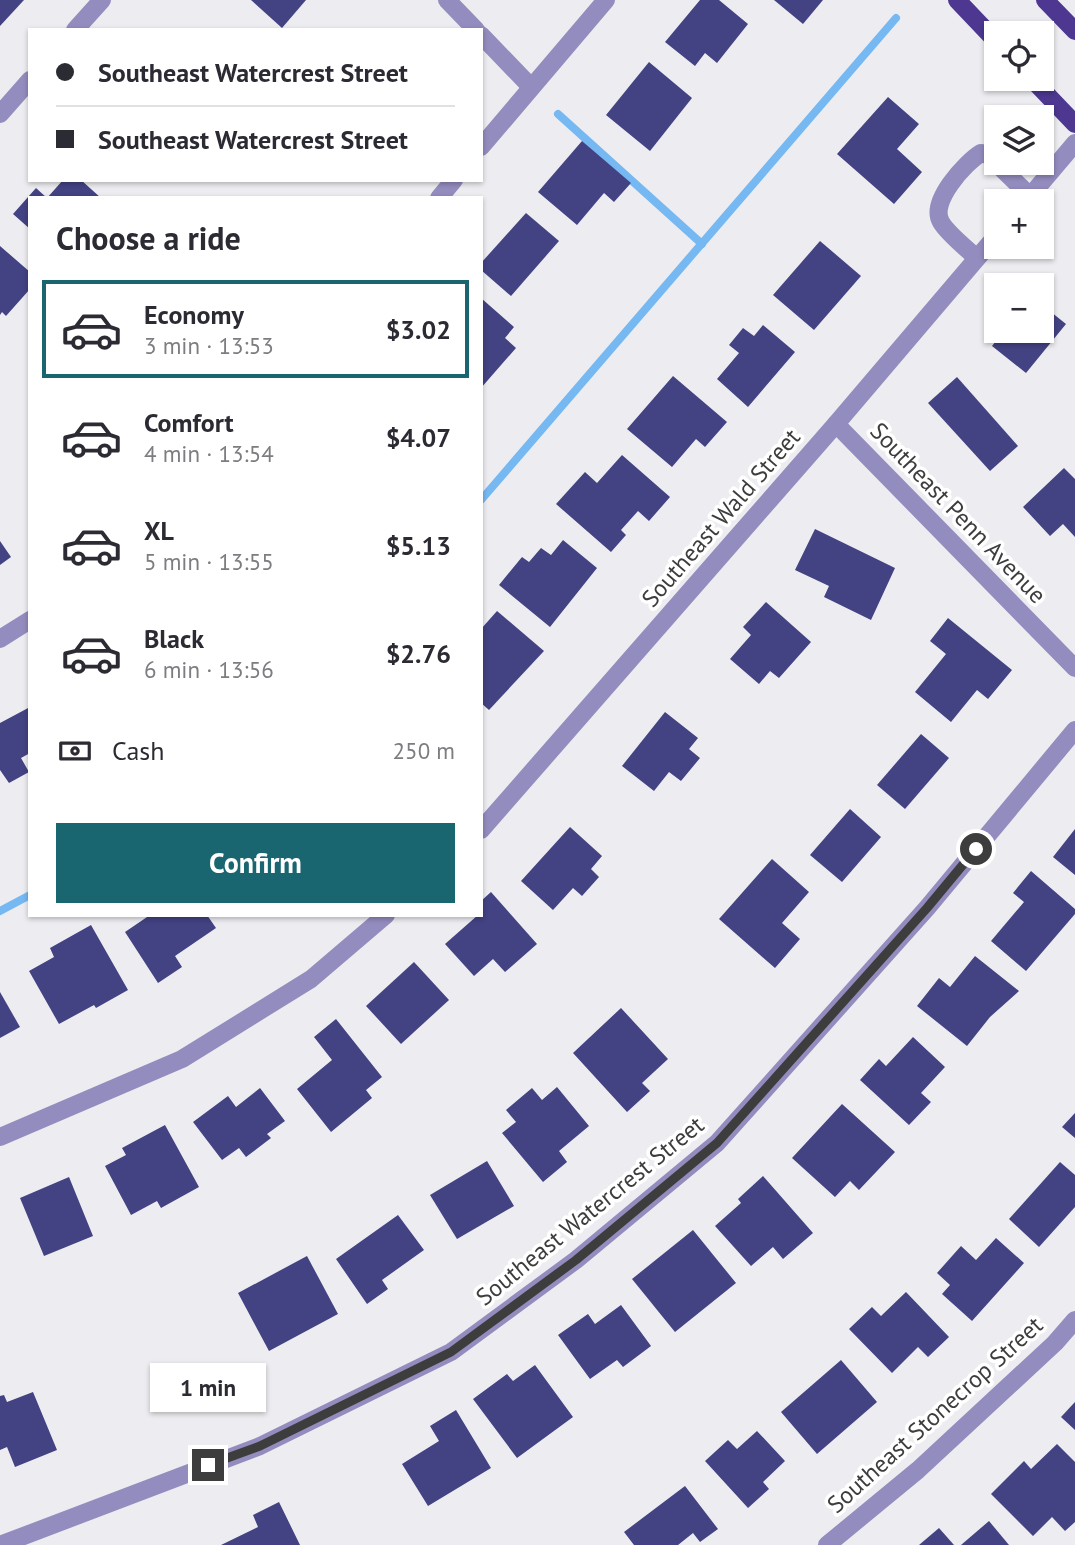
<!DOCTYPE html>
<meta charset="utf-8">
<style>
body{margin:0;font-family:"PT Sans",sans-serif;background:#f7f7f7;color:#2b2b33;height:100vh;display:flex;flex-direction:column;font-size:26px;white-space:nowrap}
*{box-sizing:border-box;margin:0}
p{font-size:23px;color:#7c7c81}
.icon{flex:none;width:38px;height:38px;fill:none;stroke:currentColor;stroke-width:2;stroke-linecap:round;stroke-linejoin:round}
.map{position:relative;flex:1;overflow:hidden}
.panel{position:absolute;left:28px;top:196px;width:455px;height:721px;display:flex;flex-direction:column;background:#fff;border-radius:0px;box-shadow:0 2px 5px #0004}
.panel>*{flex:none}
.banner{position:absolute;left:28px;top:28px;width:455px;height:154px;border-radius:0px;box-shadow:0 2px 5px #0004;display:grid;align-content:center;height:154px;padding:0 28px;background:#fff}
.fabs{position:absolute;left:984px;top:21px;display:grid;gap:14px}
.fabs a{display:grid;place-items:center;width:70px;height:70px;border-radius:0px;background:#fff;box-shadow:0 2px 5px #0004;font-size:35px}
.end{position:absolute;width:32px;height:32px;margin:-16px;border:9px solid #3d3d3e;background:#fff;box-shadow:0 0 0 4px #fff}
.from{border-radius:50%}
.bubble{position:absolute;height:49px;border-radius:0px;background:#fff;box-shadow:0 2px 5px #0004;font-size:23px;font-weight:700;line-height:49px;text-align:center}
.banner b{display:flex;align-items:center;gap:24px;height:66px;font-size:26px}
.banner b+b{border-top:2px solid #e1e1e2}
.banner i{width:18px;height:18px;background:#2b2b33}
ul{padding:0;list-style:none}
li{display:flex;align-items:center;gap:21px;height:98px;margin:0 14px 10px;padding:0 14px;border:4px solid transparent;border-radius:0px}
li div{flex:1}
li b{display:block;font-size:26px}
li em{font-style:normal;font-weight:700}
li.active{border-color:#1a6670}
li>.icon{width:63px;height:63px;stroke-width:1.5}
h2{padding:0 28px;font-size:32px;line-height:84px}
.pay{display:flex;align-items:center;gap:18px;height:77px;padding:0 28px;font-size:26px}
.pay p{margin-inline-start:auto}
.action{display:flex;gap:14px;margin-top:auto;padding:14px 28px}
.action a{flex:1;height:80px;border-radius:0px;background:#1a6670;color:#fff;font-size:28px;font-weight:700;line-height:80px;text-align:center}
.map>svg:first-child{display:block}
</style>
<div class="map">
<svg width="1075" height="1545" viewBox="0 0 1075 1545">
<rect width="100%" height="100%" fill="#ededf1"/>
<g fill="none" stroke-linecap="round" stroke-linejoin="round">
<g stroke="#76b8f1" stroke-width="8">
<path d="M558 114 702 244"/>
<path d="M481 500 896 18"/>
<path d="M0 911 30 895"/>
</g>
</g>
<g fill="#434283">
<path d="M0 0H24L0 26Z"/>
<path d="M251 0H306L282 28Z"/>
<path d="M700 0H719L748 24 717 63 705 53 695 66 665 42Z"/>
<path d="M774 0H823L803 24Z"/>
<path d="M649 62 692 98 650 151 606 115Z"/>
<path d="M888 97 919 124 897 149 922 172 894 204 837 154Z"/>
<path d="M582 141 631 183 614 202 604 193 577 225 538 192Z"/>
<path d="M63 180H81L101 198H30V229L13 214 36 188 47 198Z"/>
<path d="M526 213 559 241 511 296 481 270V263Z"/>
<path d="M820 241 861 276 814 330 773 295Z"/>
<path d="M0 246 30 272V289L6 316 2 312 0 315Z"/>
<path d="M481 298 514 327 505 338 516 348 481 388Z"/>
<path d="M1041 304 1066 324 1026 373 992 346 1004 331H1041Z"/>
<path d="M763 325 795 352 748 407 717 379 739 353 729 345 743 328 754 336Z"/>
<path d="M673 376 727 422 705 447 696 439 672 467 627 429Z"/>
<path d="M957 377 1018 446 990 471 928 403Z"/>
<path d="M622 455 670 497 649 521 638 511 621 530 626 535 611 552 556 504 585 472 597 483Z"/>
<path d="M1064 468 1075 479V537L1063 524 1050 536 1023 507Z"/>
<path d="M815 529 895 568 871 620 824 597 829 586 795 570Z"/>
<path d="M563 540 597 568 550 627 499 585 522 557 529 562 541 548 551 555Z"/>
<path d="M0 541 11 557 0 565Z"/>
<path d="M766 602 811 642 779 678 770 671 759 684 730 659 751 635 743 627Z"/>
<path d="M497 611 544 651 489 710 481 703V629Z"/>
<path d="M948 618 1012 670 988 699 977 690 951 722 915 692 946 654 930 641Z"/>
<path d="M30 707V753L21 758 29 772 9 783 0 770V723Z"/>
<path d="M665 712 698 738 689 749 700 758 681 781 669 772 654 791 622 766Z"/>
<path d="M921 734 949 758 905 809 877 785Z"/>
<path d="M850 809 881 837 842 882 810 855Z"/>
<path d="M570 827 602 856 591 869 599 877 582 896 573 888 553 910 521 881Z"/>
<path d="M1075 829V875L1053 857Z"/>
<path d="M772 859 809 892 782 923 800 939 775 968 719 919Z"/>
<path d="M1031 871 1075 909V914L1026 971 991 941 1024 902 1013 893Z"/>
<path d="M491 892 537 944 505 972 493 959 474 976 445 944 478 915H481V901Z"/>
<path d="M150 915H207L216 928 175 956 182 967 158 983 125 932Z"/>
<path d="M91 925 128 990 96 1008 94 1005 59 1024 29 971 54 957 50 948Z"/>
<path d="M975 956 1019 991 990 1017 967 1046 917 1006 939 978 950 987Z"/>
<path d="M414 962 449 1000 401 1044 366 1006Z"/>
<path d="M0 992 20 1027 0 1038Z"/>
<path d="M621 1008 668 1059 642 1083 650 1091 627 1112 573 1053Z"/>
<path d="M336 1019 382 1077 366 1090 372 1098 331 1132 297 1089 332 1060 314 1037Z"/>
<path d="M913 1037 945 1067 921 1093 931 1102 909 1125 860 1080 879 1059 886 1066Z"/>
<path d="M557 1087 589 1126 559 1151 567 1162 543 1182 502 1133 516 1122 506 1110 532 1088 542 1100Z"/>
<path d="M260 1088 285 1121 267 1134 271 1138 246 1157 239 1148 222 1160 193 1122 228 1096 236 1107Z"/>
<path d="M842 1104 895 1152 859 1190 850 1181 835 1197 792 1158Z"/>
<path d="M1075 1113V1138L1062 1127Z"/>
<path d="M165 1125 199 1187 161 1208 157 1201 131 1215 105 1166 126 1155 122 1148Z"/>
<path d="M487 1161 514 1206 457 1239 430 1195Z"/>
<path d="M1060 1162 1075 1175V1207L1039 1247 1009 1219Z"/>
<path d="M763 1176 813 1233 783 1259 773 1247 751 1266 715 1226 741 1203 738 1199Z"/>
<path d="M69 1177 93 1236 44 1256 20 1198Z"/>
<path d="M398 1215 424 1250 382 1280 388 1289 367 1304 336 1259Z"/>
<path d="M693 1230 736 1283 675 1332 632 1279Z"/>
<path d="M996 1238 1024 1263 972 1321 942 1294 950 1285 937 1273 961 1246 976 1260Z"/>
<path d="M307 1256 338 1314 269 1351 238 1293Z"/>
<path d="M906 1292 949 1337 928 1357 918 1347 892 1373 849 1329 872 1307 881 1316Z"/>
<path d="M621 1305 651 1346 623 1367 617 1360 590 1379 558 1335 588 1314 595 1324Z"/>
<path d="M841 1360 877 1402 817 1454 781 1412Z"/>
<path d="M535 1365 573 1417 517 1458 473 1399 507 1374 513 1381Z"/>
<path d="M33 1392 57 1450 15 1467 7 1447 0 1450V1396L4 1395 7 1402Z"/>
<path d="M1075 1402V1430L1061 1417Z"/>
<path d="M456 1410 491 1468 428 1506 402 1464 439 1441 430 1426Z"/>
<path d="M757 1431 785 1461 763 1482 769 1489 748 1508 705 1461 728 1440 737 1449Z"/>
<path d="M1057 1444 1075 1462V1522L1065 1531 1052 1517 1033 1536 991 1494 1024 1461 1031 1469Z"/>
<path d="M685 1486 718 1529 700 1542 693 1533 678 1545H634L624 1532Z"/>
<path d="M279 1502 300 1545H221L258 1527 253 1515Z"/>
<path d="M989 1521 1009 1545H961Z"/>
<path d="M939 1528 954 1545H919Z"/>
</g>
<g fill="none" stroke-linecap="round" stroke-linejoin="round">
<g stroke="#938cbe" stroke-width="18">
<path d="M447 0 476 30"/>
<path d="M75 30 102 0"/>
<path d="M481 35 531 87"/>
<path d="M0 114 30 80"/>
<path d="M481 147 606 0"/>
<path d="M996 163 1030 196"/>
<path d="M439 198 454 180"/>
<path d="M1026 201 1075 143"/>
<path d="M977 258C967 249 947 233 941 222 929 202 965 163 981 153L988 155 996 162"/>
<path d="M836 424 1075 668"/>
<path d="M0 639 30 620"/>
<path d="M481 830 836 424 996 236"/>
<path d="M0 1137 182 1059 311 979 386 915"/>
<path d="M0 1545 260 1446 451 1352 576 1260 717 1143 927 908 1075 730"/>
<path d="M827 1545 918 1470 1055 1343 1075 1320"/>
</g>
<g stroke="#4d3790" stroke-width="18">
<path d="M957 0 996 41"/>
<path d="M1045 0 1075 31"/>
<path d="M1032 79 1075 124"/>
</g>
</g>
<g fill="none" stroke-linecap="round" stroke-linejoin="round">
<path stroke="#3d3d3e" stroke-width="9" d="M208 1465 260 1446 451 1352 576 1260 717 1143 927 908 976 849"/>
</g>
<g text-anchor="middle" stroke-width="7" stroke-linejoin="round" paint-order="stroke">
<g font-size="24" fill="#3d3d3e" stroke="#fff">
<text transform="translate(958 513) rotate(46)" y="8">Southeast Penn Avenue</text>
<text transform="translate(721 518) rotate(-49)" y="8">Southeast Wald Street</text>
<text transform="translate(590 1211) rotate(-39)" y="8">Southeast Watercrest Street</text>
<text transform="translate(935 1415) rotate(-42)" y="8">Southeast Stonecrop Street</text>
</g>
</g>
</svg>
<div class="fabs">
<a><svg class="icon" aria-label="locate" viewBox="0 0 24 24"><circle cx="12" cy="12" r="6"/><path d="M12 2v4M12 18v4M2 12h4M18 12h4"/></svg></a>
<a><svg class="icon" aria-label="layers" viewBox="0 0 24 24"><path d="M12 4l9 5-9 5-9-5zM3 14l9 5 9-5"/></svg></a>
<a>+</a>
<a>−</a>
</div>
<i class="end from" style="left:976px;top:849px"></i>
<i class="end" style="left:208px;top:1465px"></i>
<div class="bubble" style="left:150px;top:1363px;width:116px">1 min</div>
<div class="banner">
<b><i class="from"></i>Southeast Watercrest Street</b>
<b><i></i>Southeast Watercrest Street</b>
</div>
<section class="panel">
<h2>Choose a ride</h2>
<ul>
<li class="active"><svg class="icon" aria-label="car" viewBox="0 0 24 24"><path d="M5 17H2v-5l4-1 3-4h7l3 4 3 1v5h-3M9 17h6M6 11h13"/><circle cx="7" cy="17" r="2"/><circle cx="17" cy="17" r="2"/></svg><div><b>Economy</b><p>3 min · 13:53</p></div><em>$3.02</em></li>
<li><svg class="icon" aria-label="car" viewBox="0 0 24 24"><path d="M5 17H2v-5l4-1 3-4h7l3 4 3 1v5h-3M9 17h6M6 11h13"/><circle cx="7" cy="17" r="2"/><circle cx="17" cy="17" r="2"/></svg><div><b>Comfort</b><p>4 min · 13:54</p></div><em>$4.07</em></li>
<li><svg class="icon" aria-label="car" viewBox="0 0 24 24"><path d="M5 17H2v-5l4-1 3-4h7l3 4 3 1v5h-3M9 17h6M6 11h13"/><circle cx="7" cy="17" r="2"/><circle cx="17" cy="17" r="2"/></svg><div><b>XL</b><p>5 min · 13:55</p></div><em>$5.13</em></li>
<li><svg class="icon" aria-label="car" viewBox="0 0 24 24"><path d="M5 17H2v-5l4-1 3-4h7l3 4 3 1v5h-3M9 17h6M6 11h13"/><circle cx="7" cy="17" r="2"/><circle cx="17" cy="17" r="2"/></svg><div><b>Black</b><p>6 min · 13:56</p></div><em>$2.76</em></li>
</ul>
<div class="pay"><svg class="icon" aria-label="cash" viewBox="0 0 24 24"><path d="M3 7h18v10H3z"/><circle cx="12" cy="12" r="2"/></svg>Cash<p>250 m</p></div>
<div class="action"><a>Confirm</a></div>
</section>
</div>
